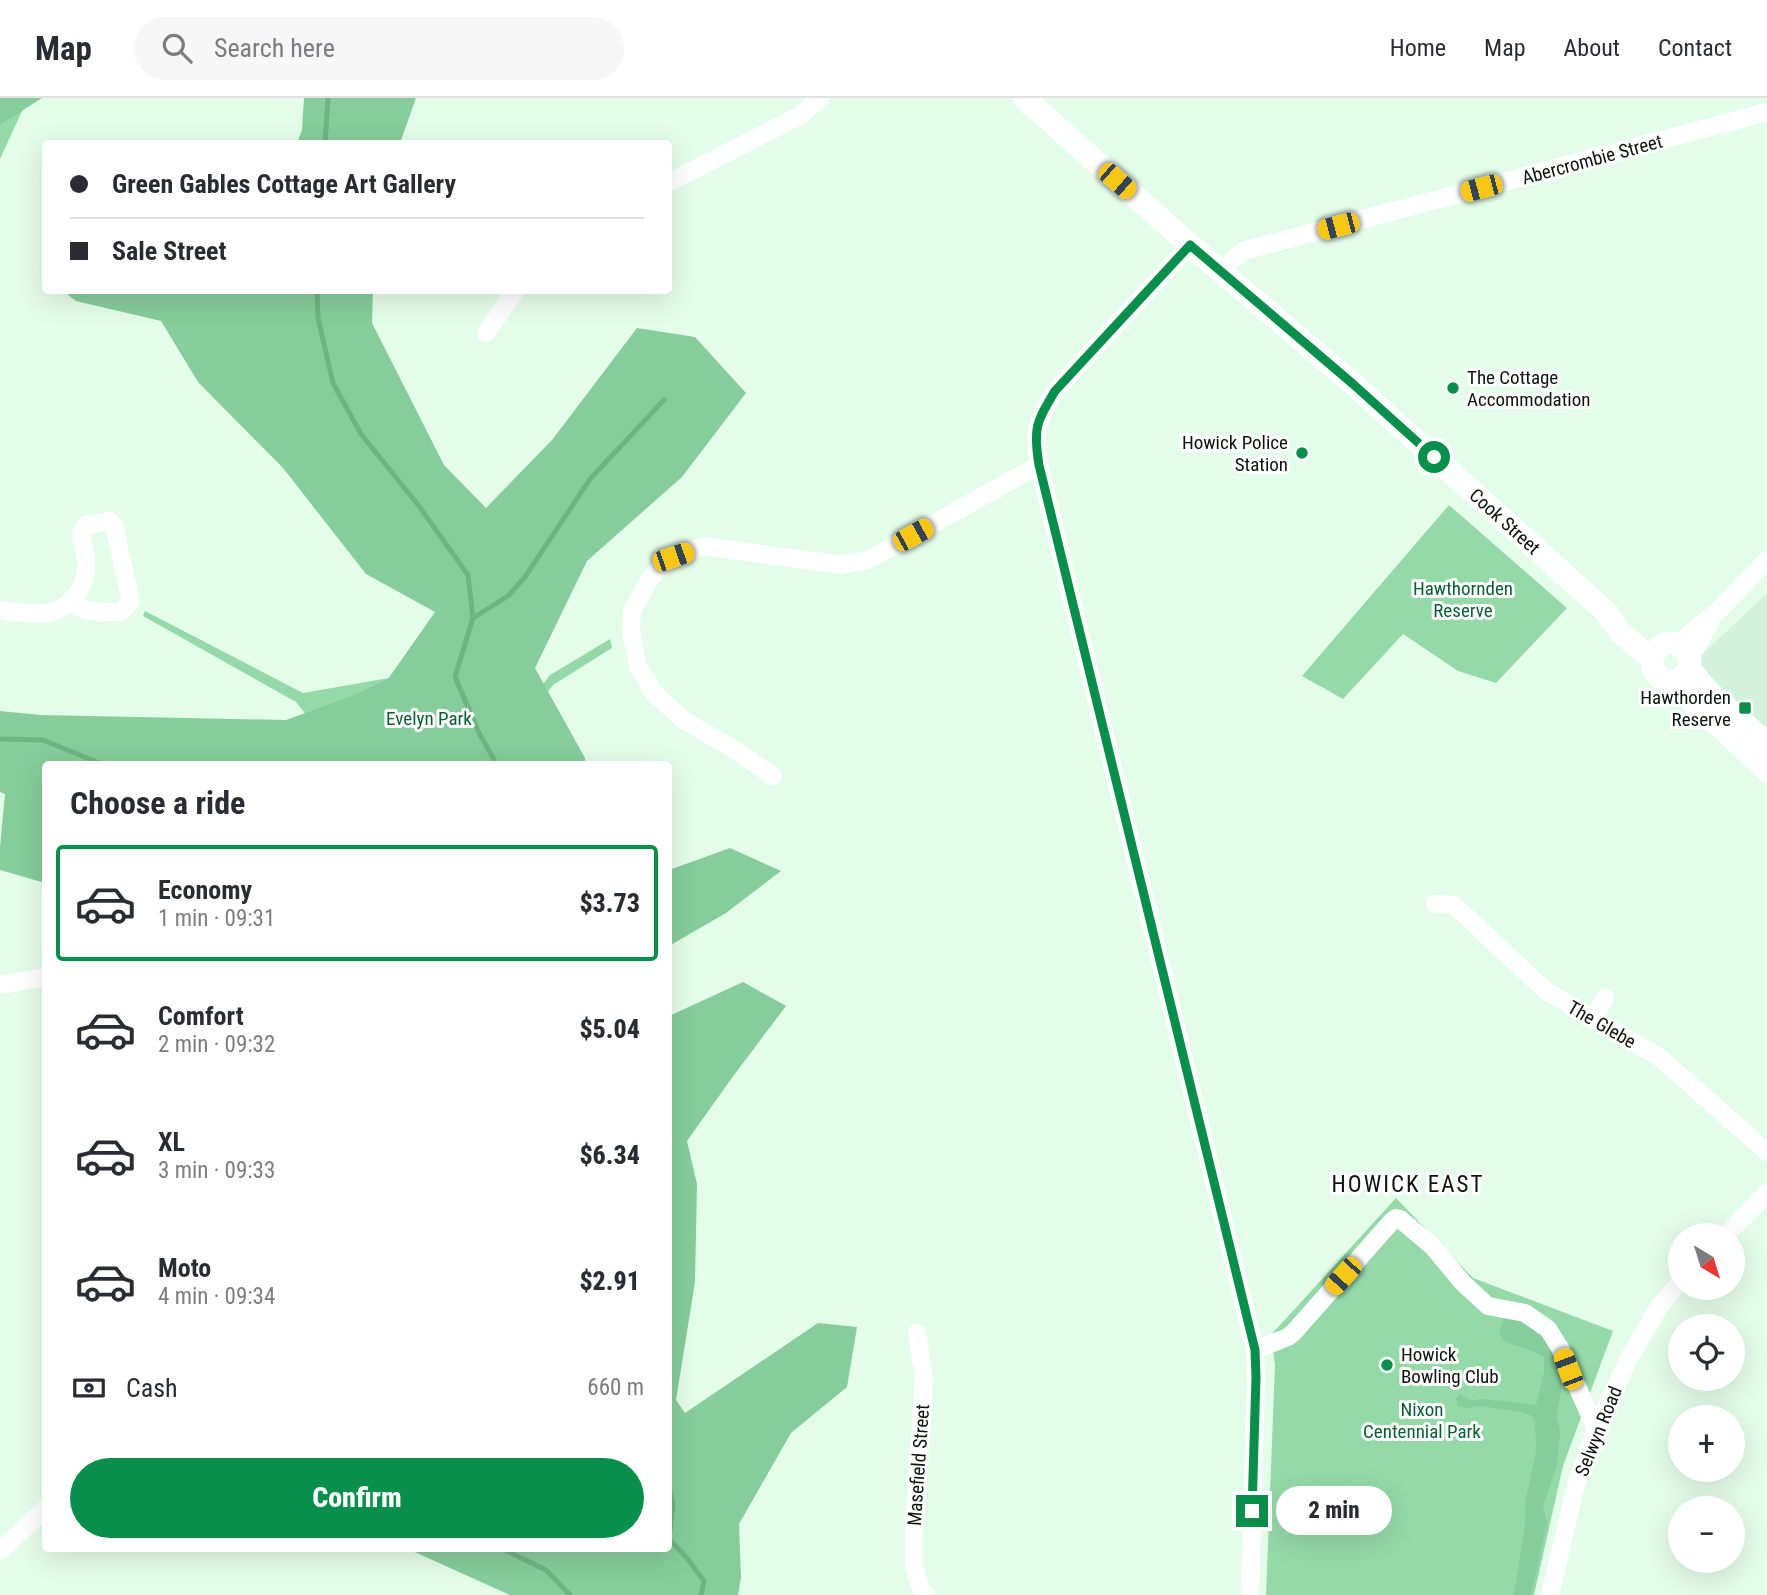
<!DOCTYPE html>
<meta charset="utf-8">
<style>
body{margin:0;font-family:"Roboto Condensed",sans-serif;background:#f7f7f7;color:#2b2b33;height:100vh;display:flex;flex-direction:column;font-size:26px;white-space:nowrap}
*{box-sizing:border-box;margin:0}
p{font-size:23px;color:#7c7c81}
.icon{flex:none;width:38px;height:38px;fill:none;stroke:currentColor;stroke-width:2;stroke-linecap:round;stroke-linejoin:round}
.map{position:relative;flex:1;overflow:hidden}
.sheet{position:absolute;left:42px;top:663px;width:630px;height:791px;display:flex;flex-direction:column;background:#fff;border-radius:7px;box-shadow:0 7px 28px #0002}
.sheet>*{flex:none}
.banner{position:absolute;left:42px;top:42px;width:630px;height:154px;border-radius:7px;box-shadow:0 7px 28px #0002;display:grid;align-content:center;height:154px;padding:0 28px;background:#fff}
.needle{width:46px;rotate:142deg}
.fabs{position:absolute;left:1668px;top:1125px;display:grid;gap:14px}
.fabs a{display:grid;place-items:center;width:77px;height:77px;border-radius:50%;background:#fff;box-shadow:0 7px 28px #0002;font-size:35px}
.end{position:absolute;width:32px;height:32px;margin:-16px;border:9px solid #098e4b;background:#fff;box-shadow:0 0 0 4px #fff}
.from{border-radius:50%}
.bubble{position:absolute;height:49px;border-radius:24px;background:#fff;box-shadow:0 7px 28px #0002;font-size:23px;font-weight:800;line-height:49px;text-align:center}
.car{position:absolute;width:21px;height:42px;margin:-21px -10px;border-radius:9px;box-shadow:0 0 5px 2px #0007;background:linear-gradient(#f5c518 24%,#345 0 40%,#f5c518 0 76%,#345 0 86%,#f5c518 0)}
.banner b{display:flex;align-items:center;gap:24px;height:66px;font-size:26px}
.banner b+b{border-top:2px solid #e1e1e2}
.banner i{width:18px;height:18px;background:#2b2b33}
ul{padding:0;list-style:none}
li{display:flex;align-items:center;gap:21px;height:116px;margin:0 14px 10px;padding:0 14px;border:4px solid transparent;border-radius:7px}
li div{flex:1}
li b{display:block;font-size:26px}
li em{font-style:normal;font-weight:800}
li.active{border-color:#098e4b}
li>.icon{width:63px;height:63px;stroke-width:1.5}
h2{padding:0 28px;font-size:32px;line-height:84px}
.pay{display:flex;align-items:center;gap:18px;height:77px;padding:0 28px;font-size:26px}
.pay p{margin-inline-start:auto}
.cta{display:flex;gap:14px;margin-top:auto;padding:14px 28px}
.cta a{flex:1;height:80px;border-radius:42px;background:#098e4b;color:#fff;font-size:28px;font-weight:800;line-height:80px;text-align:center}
header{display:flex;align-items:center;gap:42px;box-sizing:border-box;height:98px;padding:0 35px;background:#fff;border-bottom:2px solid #e1e1e2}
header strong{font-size:33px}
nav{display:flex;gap:38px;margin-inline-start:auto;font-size:24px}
.search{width:490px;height:63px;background:#f7f7f7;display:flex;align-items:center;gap:18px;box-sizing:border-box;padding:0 24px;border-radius:38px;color:#7c7c81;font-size:26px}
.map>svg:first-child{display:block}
</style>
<header>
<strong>Map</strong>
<div class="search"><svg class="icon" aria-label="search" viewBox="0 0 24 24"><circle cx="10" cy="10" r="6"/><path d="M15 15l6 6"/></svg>Search here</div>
<nav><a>Home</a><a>Map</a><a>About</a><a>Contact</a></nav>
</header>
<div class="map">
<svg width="1767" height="1497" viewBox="0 0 1767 1497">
<rect width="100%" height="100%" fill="#e4fdea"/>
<path fill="#d3f2db" d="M1767 495V633L1692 566Z"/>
<g fill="#95d9a8">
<path d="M0 0H28L0 61Z"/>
<path d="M1449 407 1567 510 1496 585 1458 573 1403 536 1343 601 1302 578Z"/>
<path d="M145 513 303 595 452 569 495 649 550 577 610 541 612 550 553 587 501 657 346 667 296 604 143 518Z"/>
<path d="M1396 1100 1473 1180 1613 1233 1563 1368 1534 1497H1266L1275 1267 1271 1237Z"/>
</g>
<g fill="#86cd9b">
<path d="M0 0H42L0 27Z"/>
<path d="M304 0H416L400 45H297L302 32Z"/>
<path d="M63 193H373L372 225 444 367 486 410 552 342 637 230 695 239 746 295 682 379 587 463 535 570 585 660V667H46L45 785 0 772V749L5 696 0 694V613L41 617 286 622 352 598 388 581 435 514 366 476 283 370 198 284 161 223 76 203Z"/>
<path d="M730 750 781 773 726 815 669 848V772Z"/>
<path d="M743 884 786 908 734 977 687 1043 697 1086 695 1184 676 1302 685 1315 818 1225 857 1229 847 1289 791 1335 739 1426 741 1479 738 1497H510L408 1451H668L669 918Z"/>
<path d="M1504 1221 1528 1223 1542 1232 1562 1268V1287L1557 1318 1560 1334 1557 1368 1543 1408 1547 1425 1531 1497H1514L1525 1427V1405L1536 1353 1535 1322 1530 1317 1521 1314 1479 1308 1468 1310 1458 1308 1456 1301 1459 1296 1471 1302 1486 1301 1536 1307 1544 1274V1259L1532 1253 1508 1245 1503 1242 1499 1235Z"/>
</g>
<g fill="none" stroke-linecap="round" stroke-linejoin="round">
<g stroke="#6eb483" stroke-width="5">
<path d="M325 46 328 0"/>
<path d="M317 192 318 220 333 285 361 336 419 408 468 477 473 520 455 579 479 635 497 667"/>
<path d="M473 520 508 498 525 479 590 381 664 302"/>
<path d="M0 641 43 642 104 667"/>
<path d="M668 1385 673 1407 669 1441 687 1460 704 1483 701 1497"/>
<path d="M503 1451 546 1472 570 1497"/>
</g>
<g stroke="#fff" stroke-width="18">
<path d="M668 85 801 17 820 0"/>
<path d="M1190 147 1055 293C1037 325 1033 330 1039 367L1255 1252 1256 1279 1250 1497"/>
<path d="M1221 173 1243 153 1767 14"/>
<path d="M486 235 516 192"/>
<path d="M0 512C30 517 63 522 80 491 84 484 86 478 86 470 87 459 83 447 81 437L86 427 110 423 114 428 131 503 121 514C101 514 89 516 71 505"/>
<path d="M1677 546 1718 513 1767 462"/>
<path d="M1690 560 1710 525"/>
<path d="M773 678 727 647 685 623 655 596 638 569 631 533 632 513 651 479 672 459 704 448 841 467 868 462 1039 367"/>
<path d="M1435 806 1454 807 1546 893 1659 959 1767 1054"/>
<path d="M0 887 46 879"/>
<path d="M1594 920 1605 900"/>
<path d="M1725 1138 1767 1095"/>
<path d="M917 1235 924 1281 914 1435V1470L922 1493 926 1497"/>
<path d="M1255 1252 1288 1239 1294 1234 1392 1123 1396 1120 1400 1121 1432 1148 1463 1185 1488 1208 1525 1215 1548 1231 1560 1250 1596 1331"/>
<path d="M0 1453 46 1410"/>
<path d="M1550 1497 1576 1387 1596 1331 1629 1260 1659 1209 1680 1184"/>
</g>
<g stroke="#fff" stroke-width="23">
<path d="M1024 0 1190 147 1353 286 1606 514 1620 534 1652 561"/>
<circle cx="1671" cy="564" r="19"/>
<path d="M1689 570 1708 593 1767 646"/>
<path d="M1671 583 1767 672"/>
</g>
</g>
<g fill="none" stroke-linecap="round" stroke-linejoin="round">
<path stroke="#098e4b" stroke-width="9" d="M1252 1413 1256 1279 1255 1252 1039 367C1033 330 1036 325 1055 293L1190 147 1353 286 1434 359"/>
</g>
<g fill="#098e4b" stroke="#fff" stroke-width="2.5">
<circle cx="1453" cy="290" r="7"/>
<circle cx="1302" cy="355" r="7"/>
<rect x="1738" y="603" width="14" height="14" rx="3.5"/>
<circle cx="1387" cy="1267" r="7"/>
</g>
<g text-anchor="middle" stroke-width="6" stroke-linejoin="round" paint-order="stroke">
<g font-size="19" fill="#0b140d" stroke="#fff">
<text transform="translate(1592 61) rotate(-15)" y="7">Abercrombie Street</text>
<text transform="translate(1505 423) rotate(42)" y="7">Cook Street</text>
<text transform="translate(1602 926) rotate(30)" y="7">The Glebe</text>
<text transform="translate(1598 1333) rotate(-68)" y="7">Selwyn Road</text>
<text transform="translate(918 1367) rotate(-86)" y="7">Masefield Street</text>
</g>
<g font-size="19" fill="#0b140d" stroke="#fff" text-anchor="start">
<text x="1467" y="286">The Cottage<tspan x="1467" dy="22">Accommodation</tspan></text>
<text x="1288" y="351" text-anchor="end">Howick Police<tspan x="1288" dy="22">Station</tspan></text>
<text x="1731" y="606" text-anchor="end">Hawthorden<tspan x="1731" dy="22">Reserve</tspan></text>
<text x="1401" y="1263">Howick<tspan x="1401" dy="22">Bowling Club</tspan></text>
</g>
<g font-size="19" fill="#0a5e31" stroke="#fff">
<text x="1463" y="497">Hawthornden<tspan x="1463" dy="22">Reserve</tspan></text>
<text x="429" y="627">Evelyn Park</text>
<text x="1422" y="1318">Nixon<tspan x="1422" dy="22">Centennial Park</tspan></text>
</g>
<g font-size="23" letter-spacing="2" fill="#0b140d" stroke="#fff">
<text x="1408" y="1094">HOWICK EAST</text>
</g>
</g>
</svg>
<div class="fabs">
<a><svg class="needle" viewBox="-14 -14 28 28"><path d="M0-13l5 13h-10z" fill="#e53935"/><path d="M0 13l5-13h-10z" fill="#7c7c81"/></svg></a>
<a><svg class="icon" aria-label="locate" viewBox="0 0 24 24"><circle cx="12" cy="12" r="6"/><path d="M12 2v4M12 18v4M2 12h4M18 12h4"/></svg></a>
<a>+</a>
<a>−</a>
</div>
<i class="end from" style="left:1434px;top:359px"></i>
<i class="end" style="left:1252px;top:1413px"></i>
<div class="bubble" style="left:1276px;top:1388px;width:116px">2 min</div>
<i class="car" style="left:1117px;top:83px;rotate:131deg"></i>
<i class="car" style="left:1481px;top:90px;rotate:255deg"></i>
<i class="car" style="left:1338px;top:128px;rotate:255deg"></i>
<i class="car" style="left:913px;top:437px;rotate:61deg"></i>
<i class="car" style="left:673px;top:459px;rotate:71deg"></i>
<i class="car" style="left:1343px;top:1178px;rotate:222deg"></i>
<i class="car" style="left:1568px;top:1271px;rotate:339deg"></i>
<div class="banner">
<b><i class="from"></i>Green Gables Cottage Art Gallery</b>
<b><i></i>Sale Street</b>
</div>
<section class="sheet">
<h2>Choose a ride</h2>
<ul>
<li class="active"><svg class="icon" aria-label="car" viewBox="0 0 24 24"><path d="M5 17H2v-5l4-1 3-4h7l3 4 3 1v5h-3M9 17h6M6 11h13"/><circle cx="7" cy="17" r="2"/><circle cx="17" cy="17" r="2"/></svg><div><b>Economy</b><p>1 min · 09:31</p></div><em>$3.73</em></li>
<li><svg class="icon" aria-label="car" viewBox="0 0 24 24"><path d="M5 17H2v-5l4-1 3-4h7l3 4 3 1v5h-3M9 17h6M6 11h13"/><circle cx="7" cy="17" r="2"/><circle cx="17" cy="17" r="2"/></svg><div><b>Comfort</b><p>2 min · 09:32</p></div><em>$5.04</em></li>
<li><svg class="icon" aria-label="car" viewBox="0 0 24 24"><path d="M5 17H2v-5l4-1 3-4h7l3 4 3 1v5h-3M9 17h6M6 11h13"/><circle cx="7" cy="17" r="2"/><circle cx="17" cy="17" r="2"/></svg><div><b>XL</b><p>3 min · 09:33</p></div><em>$6.34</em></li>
<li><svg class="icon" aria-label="car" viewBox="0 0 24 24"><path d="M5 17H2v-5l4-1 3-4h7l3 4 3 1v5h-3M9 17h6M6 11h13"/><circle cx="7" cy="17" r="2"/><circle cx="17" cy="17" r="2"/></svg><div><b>Moto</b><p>4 min · 09:34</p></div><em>$2.91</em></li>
</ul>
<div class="pay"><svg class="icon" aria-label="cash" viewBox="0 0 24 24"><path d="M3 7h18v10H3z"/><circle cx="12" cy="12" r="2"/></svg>Cash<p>660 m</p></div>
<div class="cta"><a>Confirm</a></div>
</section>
</div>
